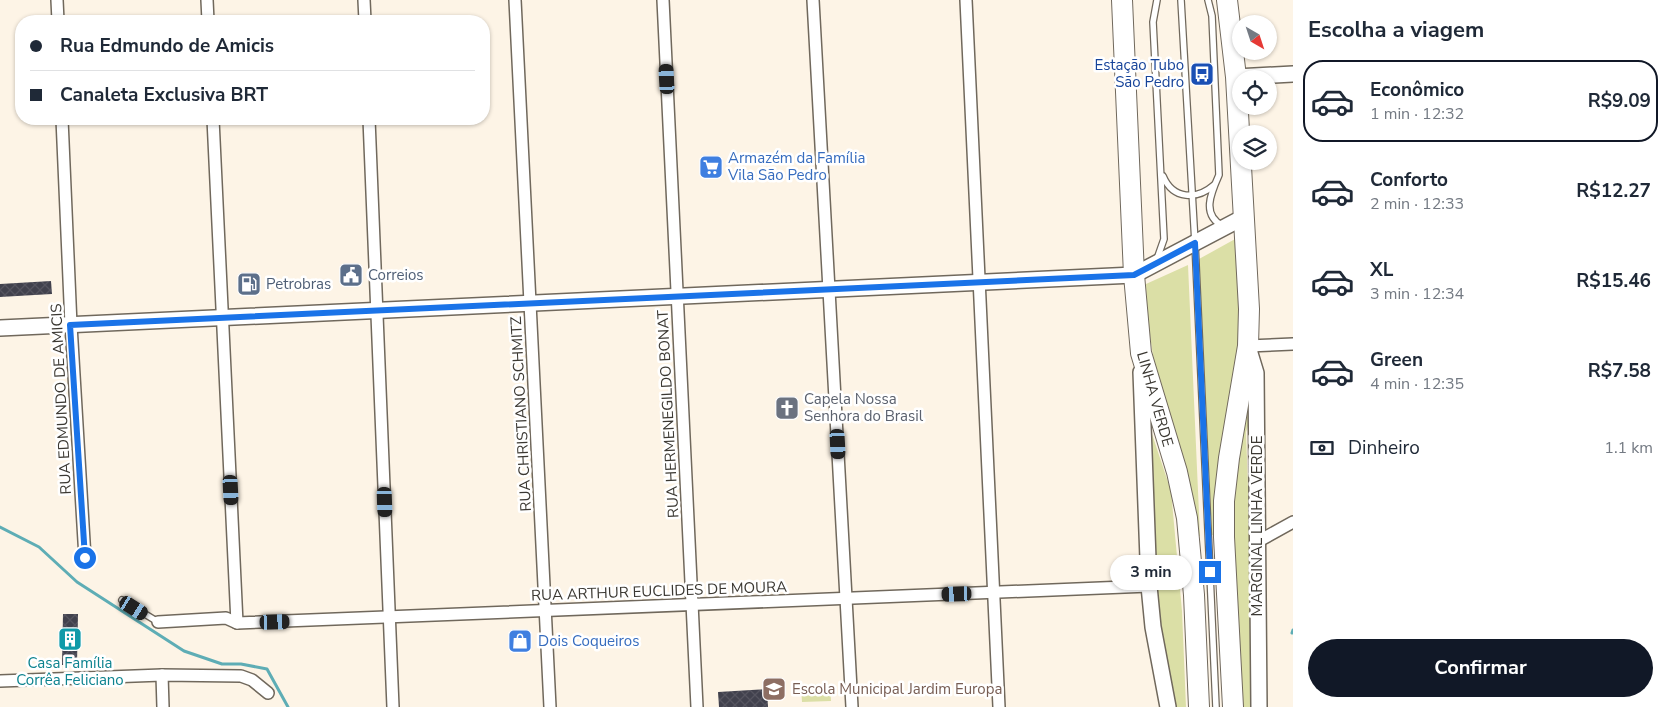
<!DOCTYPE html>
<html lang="pt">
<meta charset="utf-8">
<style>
body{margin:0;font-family:"Nunito Sans",sans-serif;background:#f2f2f3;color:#1f2937;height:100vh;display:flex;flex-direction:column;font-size:19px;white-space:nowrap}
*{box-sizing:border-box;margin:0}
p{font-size:16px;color:#747a83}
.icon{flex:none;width:28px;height:28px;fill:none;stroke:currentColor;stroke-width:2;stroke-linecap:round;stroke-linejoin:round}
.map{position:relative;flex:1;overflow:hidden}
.side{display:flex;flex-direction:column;background:#fff;width:375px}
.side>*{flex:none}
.banner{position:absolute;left:15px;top:15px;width:475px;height:110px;border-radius:20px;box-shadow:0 1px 4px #0004;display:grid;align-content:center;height:110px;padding:0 15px;background:#fff}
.needle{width:32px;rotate:141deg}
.controls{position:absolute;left:1232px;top:15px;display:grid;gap:10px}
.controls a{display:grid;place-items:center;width:45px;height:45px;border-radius:50%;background:#fff;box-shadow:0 1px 4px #0004;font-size:25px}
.end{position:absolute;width:22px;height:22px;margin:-11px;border:6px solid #1a73e8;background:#fff;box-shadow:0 0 0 2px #fff}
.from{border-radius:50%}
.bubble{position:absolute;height:35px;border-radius:18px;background:#fff;box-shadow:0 1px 4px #0004;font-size:16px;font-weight:700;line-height:35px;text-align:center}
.car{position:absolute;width:15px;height:30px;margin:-15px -8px;border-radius:6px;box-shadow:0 0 4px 1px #0007;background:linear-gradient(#222 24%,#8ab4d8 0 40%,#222 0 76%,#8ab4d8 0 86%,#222 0)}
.banner b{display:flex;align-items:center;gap:18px;height:48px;font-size:19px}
.banner b+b{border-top:1px solid #e0e1e3}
.banner i{width:12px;height:12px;background:#1f2937}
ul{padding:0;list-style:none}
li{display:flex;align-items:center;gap:15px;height:82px;margin:0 10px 8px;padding:0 5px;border:2px solid transparent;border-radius:20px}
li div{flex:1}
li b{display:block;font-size:19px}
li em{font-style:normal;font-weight:700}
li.active{border-color:#111827}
li>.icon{width:45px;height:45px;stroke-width:1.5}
h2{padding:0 15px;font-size:22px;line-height:60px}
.pay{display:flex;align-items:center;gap:12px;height:55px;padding:0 15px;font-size:19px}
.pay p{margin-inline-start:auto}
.button{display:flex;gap:10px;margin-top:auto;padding:10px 15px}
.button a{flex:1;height:58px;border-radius:30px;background:#111827;color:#fff;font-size:20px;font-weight:700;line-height:58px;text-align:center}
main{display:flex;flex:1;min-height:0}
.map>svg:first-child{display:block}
</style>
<main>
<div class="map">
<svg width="1293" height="707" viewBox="0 0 1293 707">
<defs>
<pattern id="building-cross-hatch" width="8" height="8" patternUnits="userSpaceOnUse" patternTransform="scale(1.25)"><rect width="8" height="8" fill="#41414d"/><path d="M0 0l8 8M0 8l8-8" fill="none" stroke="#55545f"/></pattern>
</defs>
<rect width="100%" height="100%" fill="#fdf4e6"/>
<g fill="#dbdfa6">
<path d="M1237 238 1241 330 1216 535H1212L1199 259Z"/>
<path d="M1188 265 1200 536H1196C1176 453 1148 370 1146 284Z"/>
<path d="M1252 385 1249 423 1246 432 1253 627 1252 707H1240L1232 538 1237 466Z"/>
<path d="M1151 431 1171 491 1182 611 1186 707H1176L1163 645 1155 579Z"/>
<path d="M830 684 831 701 802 702 801 685Z"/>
</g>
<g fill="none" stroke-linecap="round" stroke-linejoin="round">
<g stroke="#5eadb5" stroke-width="3">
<path d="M0 527 39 547 77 582 184 651 222 664H241L267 669 288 707"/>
<path d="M1292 633 1293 630"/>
</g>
</g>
<g fill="url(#building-cross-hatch)">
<path d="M51 281 52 294 0 297V284Z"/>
<path d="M63 614H78L77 664 62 665Z"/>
<path d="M767 689 768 707H719L718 692Z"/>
</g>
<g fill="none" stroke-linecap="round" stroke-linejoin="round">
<g stroke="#70685c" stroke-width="8">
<g id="lane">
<path d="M1181 0 1195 243 1216 707"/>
<path d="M1208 0 1212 16 1219 175C1211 193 1201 215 1223 226"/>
<path d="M1163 176C1173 200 1197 200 1214 185"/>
<path d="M1157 259 1164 239 1153 22 1157 0"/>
<path d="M122 600 158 622"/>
</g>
</g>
<g stroke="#70685c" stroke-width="14">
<g id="street">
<path d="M57 0 58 21"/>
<path d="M207 0 208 21"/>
<path d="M364 0 365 21"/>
<path d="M515 0 550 707"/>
<path d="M663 0 697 707"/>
<path d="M813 0 852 707"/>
<path d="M966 0 999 707"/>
<path d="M62 119 71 325 85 558"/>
<path d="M213 119 237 623"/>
<path d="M369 119 393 707"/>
<path d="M1248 346 1293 344"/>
<path d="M1257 542 1293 522"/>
<path d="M158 622 226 618 237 623 1149 586"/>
<path d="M162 675 163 707"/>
<path d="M0 681 162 675 241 676 252 680 268 693"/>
</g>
</g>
<g stroke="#70685c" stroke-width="18">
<g id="secondary">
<path d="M1236 77 1293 74"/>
<path d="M0 328 1134 275 1244 217"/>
<path d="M1249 350 1256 373 1259 707"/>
<path d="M1141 372 1149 586 1153 627 1168 707"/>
</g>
</g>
<g stroke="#70685c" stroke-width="22">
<g id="highway">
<path d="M1122 0 1134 275 1141 353 1177 472 1187 518 1194 595 1199 707"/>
<path d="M1227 0 1236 77 1249 309 1248 346 1229 458 1224 501V537L1233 707"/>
</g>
</g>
<use href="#lane" stroke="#fff" stroke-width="5.5"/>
<use href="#street" stroke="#fff" stroke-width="11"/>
<use href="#secondary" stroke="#fff" stroke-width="15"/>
<use href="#highway" stroke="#fff" stroke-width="20"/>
</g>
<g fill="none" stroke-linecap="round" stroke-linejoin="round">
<path stroke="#1a73e8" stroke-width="6" d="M85 558 70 325 1134 275 1195 243 1210 572"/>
</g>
<defs>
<g id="bus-square" transform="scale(1.25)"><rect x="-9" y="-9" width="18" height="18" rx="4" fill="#1a4fb4" stroke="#fff"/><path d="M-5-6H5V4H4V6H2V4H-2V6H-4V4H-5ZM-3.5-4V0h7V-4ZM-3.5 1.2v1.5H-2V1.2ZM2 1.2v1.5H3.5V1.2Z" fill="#fff"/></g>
<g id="supermarket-square" transform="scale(1.25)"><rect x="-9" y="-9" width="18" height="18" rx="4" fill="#3f7fe0" stroke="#fff"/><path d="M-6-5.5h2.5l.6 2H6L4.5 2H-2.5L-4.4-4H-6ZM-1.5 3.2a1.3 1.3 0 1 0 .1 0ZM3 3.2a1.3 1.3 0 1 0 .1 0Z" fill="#fff"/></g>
<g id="civic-square" transform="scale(1.25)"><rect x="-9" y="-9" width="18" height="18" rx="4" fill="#5c6f8a" stroke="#fff"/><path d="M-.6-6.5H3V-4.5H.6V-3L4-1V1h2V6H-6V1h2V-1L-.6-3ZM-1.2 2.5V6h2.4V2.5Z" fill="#fff"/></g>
<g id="fuel-square" transform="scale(1.25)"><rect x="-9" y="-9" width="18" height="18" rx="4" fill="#5c6f8a" stroke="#fff"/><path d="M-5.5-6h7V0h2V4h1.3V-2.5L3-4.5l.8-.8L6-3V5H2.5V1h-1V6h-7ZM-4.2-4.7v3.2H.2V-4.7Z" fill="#fff"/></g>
<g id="church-square" transform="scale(1.25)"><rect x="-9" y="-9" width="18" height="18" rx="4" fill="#6b7280" stroke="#fff"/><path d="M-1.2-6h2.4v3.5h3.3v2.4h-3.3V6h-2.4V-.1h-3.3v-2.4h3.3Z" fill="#fff"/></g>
<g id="building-square" transform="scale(1.25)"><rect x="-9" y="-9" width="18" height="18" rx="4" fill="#0f9aa8" stroke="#fff"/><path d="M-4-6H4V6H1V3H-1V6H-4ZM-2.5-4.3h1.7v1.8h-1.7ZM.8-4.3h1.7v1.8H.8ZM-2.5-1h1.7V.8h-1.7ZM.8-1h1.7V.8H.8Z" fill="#fff"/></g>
<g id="shop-square" transform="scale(1.25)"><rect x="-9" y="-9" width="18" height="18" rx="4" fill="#3f7fe0" stroke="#fff"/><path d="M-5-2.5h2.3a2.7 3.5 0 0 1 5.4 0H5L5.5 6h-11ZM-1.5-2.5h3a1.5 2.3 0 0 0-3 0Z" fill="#fff"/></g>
<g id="school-square" transform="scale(1.25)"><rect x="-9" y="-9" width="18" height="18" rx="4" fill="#8d6e63" stroke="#fff"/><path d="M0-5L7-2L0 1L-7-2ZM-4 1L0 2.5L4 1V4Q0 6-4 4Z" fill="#fff"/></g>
</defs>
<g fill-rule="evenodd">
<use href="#bus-square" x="1202" y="74"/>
<use href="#supermarket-square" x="711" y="167"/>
<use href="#civic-square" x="351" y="275"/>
<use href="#fuel-square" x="249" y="284"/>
<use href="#church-square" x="787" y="408"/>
<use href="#building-square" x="70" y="639"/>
<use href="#shop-square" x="520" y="641"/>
<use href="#school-square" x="774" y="689"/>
</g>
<g text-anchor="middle" stroke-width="5" stroke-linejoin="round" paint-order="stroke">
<g font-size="15" fill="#164399" stroke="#fff" text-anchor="end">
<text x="1184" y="70">Estação Tubo<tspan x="1184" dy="17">São Pedro</tspan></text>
</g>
<g font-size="15" fill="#366cbe" stroke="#fff" text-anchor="start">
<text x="728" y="163">Armazém da Família<tspan x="728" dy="17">Vila São Pedro</tspan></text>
<text x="538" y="646">Dois Coqueiros</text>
</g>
<g font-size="15" fill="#4e5e75" stroke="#fff" text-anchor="start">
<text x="368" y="280">Correios</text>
<text x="266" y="289">Petrobras</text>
</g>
<g font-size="15" fill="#3b3832" stroke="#fff">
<text transform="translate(61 399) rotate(-93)" y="5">RUA EDMUNDO DE AMICIS</text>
<text transform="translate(1155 399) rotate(74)" y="5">LINHA VERDE</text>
<text transform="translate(521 414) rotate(-93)" y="5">RUA CHRISTIANO SCHMITZ</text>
<text transform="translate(668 414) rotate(-93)" y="5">RUA HERMENEGILDO BONAT</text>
<text transform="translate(1257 526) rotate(-90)" y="5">MARGINAL LINHA VERDE</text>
<text transform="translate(659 591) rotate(-2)" y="5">RUA ARTHUR EUCLIDES DE MOURA</text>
</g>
<g font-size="15" fill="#5b616d" stroke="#fff" text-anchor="start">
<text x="804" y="404">Capela Nossa<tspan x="804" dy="17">Senhora do Brasil</tspan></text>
</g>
<g font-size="15" fill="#0d838f" stroke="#fff">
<text x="70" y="668">Casa Família<tspan x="70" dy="17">Corrêa Feliciano</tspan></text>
</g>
<g font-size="15" fill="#785e54" stroke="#fff" text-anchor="start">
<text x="792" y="694">Escola Municipal Jardim Europa</text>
</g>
</g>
</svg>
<div class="controls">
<a><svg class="needle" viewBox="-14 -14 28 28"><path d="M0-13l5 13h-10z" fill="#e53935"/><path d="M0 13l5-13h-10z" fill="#747a83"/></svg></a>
<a><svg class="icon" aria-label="locate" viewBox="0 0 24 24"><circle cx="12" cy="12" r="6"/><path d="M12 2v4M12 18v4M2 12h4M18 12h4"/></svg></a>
<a><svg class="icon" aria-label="layers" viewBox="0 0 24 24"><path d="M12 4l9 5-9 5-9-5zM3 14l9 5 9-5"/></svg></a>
</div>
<i class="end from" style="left:85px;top:558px"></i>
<i class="end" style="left:1210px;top:572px"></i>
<div class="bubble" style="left:1110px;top:555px;width:82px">3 min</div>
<i class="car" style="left:667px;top:79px;rotate:357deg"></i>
<i class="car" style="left:838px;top:444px;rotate:177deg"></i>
<i class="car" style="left:231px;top:490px;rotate:177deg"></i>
<i class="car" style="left:385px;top:502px;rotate:178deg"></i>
<i class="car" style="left:957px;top:594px;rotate:268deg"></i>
<i class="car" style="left:134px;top:608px;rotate:122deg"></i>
<i class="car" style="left:275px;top:622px;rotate:88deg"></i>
<div class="banner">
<b><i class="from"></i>Rua Edmundo de Amicis</b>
<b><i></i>Canaleta Exclusiva BRT</b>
</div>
</div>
<section class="side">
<h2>Escolha a viagem</h2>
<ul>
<li class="active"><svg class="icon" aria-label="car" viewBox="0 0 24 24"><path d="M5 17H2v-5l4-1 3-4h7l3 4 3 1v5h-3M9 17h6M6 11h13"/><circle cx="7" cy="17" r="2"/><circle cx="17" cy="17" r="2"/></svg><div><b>Econômico</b><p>1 min · 12:32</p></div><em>R$9.09</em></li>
<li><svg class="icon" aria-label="car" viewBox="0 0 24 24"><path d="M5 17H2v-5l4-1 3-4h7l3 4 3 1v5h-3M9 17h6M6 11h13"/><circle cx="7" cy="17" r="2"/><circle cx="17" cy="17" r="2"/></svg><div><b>Conforto</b><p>2 min · 12:33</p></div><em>R$12.27</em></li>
<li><svg class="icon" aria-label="car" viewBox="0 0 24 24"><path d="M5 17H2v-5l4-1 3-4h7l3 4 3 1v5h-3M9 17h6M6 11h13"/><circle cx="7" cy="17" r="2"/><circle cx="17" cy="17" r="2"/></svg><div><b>XL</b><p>3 min · 12:34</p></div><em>R$15.46</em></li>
<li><svg class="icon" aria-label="car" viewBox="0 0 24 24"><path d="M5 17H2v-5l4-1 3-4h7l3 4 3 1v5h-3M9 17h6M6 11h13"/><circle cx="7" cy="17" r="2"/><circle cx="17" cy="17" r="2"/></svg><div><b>Green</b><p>4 min · 12:35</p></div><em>R$7.58</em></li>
</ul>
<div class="pay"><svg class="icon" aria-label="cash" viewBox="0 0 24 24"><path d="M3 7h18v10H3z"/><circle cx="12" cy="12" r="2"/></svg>Dinheiro<p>1.1 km</p></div>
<div class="button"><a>Confirmar</a></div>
</section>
</main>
